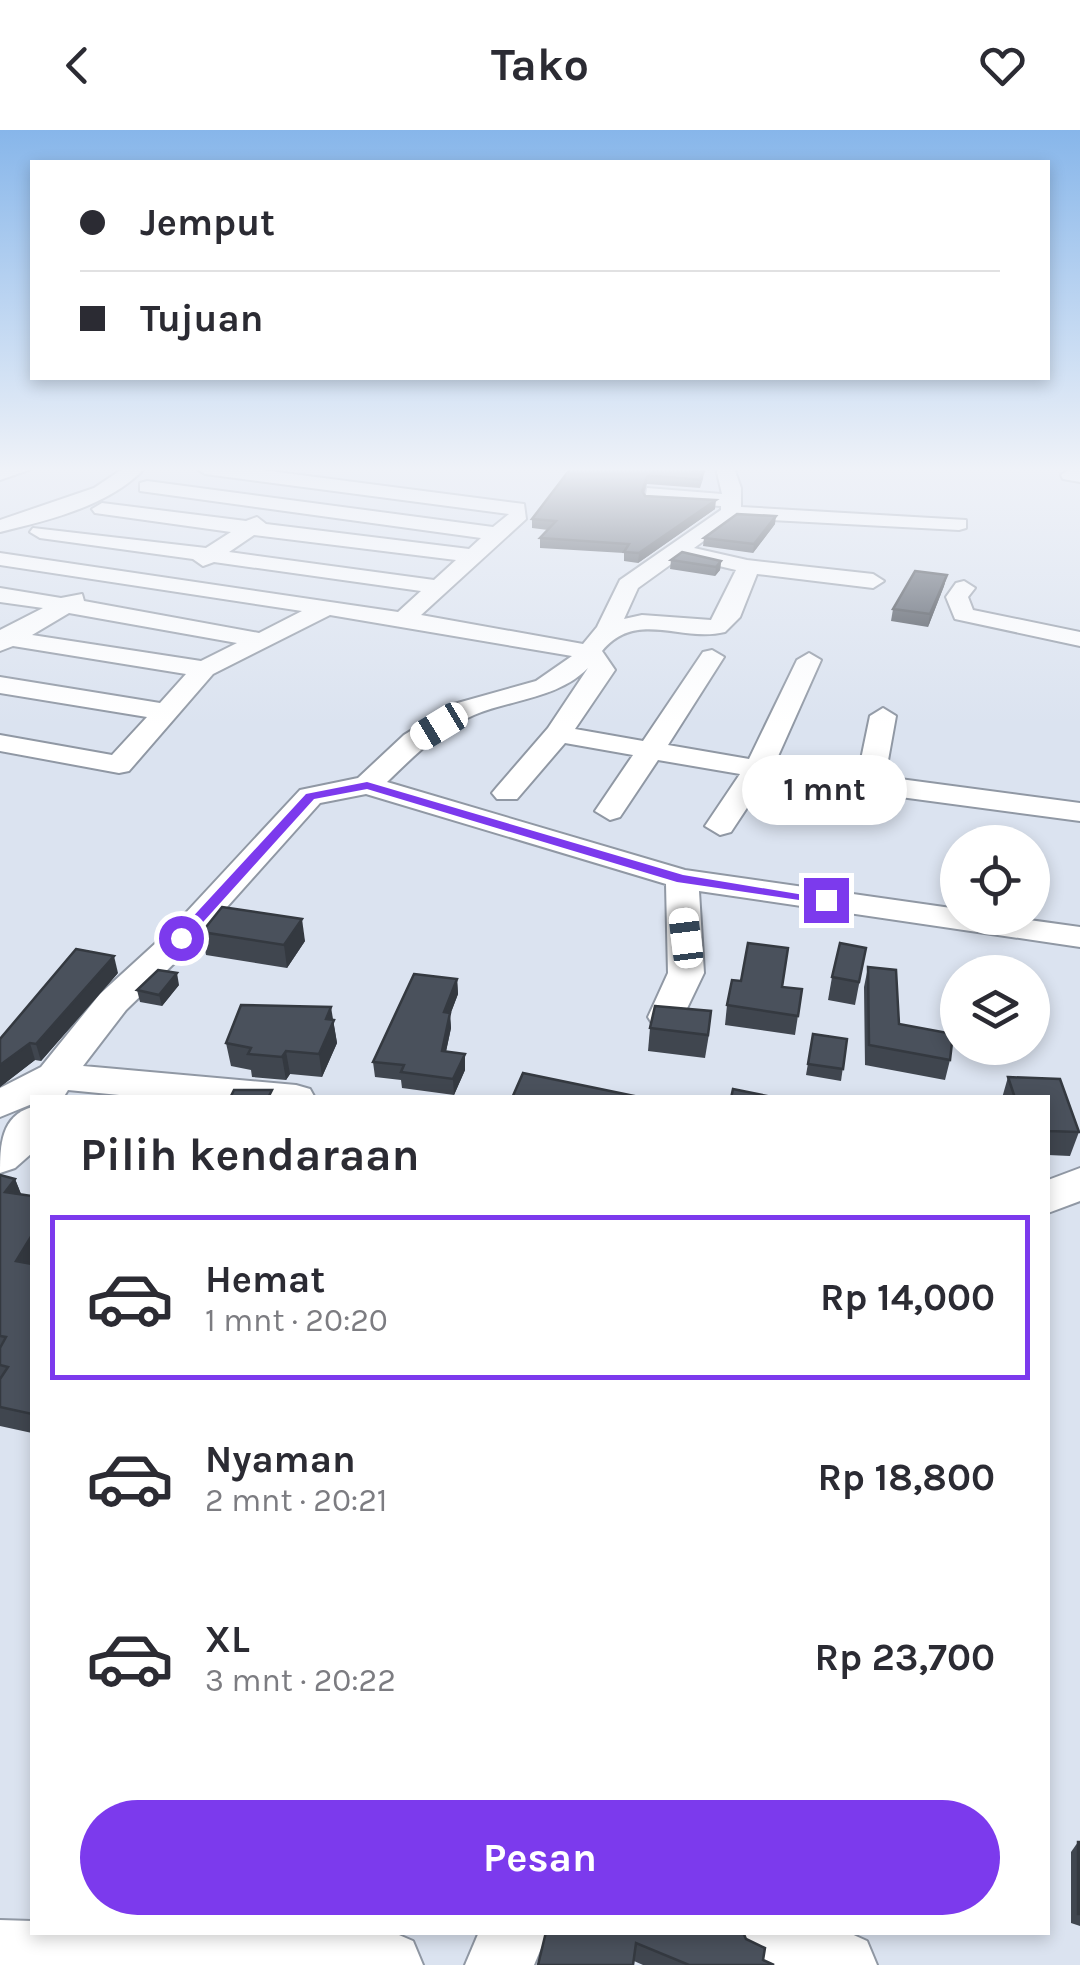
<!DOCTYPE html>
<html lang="id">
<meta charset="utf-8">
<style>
body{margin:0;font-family:Karla,sans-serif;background:#f7f7f7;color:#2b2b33;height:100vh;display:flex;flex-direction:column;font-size:38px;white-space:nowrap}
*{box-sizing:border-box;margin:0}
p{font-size:32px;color:#7c7c81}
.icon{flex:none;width:55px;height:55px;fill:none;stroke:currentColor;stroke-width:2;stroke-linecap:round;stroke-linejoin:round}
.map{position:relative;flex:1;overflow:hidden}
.sheet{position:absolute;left:30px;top:965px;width:1020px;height:840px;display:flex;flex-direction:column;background:#fff;border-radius:0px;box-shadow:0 5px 15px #0003}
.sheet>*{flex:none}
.top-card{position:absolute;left:30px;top:30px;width:1020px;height:220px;border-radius:0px;box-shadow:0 5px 15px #0003;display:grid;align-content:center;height:220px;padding:0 50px;background:#fff}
.buttons{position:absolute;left:940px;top:695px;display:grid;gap:20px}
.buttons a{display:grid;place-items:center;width:110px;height:110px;border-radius:50%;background:#fff;box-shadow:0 5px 15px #0003;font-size:50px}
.end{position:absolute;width:45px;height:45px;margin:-22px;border:12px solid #7c3aed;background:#fff;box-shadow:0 0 0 5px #fff}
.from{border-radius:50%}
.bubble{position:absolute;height:70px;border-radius:35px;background:#fff;box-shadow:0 5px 15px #0003;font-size:32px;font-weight:700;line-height:70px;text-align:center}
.car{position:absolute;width:30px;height:60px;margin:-30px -15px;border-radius:12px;box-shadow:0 0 8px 2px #0007;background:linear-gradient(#fff 24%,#345 0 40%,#fff 0 76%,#345 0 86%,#fff 0)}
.top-card b{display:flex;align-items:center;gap:35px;height:95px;font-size:38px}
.top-card b+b{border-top:2px solid #e1e1e2}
.top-card i{width:25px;height:25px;background:#2b2b33}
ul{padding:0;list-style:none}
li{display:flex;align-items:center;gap:30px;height:165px;margin:0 20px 15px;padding:0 30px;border:5px solid transparent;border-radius:0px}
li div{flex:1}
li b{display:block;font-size:38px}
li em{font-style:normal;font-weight:700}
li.active{border-color:#7c3aed}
li>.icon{width:90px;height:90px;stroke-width:1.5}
h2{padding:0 50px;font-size:45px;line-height:120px}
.cta{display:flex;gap:20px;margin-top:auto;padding:20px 50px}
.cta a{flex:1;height:115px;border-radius:60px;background:#7c3aed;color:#fff;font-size:40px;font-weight:700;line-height:115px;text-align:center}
header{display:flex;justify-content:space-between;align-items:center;height:130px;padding:0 50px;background:#fff;font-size:45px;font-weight:700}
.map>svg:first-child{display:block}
</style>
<header><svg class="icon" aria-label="back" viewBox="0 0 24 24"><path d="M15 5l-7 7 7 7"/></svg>Tako<svg class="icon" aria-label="heart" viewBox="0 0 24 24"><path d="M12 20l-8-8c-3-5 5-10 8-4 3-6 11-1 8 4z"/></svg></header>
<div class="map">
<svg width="1080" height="1835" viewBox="0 0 1080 1835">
<rect width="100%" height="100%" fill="#dbe3f0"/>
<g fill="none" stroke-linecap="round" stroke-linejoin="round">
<g stroke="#9098a4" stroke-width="4">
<g id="street">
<path d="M0 338H34L0 350Z"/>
<path d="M124 338H145C109 376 49 390 0 402V390L94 358Z"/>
<path d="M196 338H246L524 374 526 389 421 485 583 514 597 497 620 450 721 380V376L645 371 647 358 722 364 716 338H734L741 358V377L966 390V398L959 400 735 388 694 418 747 430 873 444 884 451 873 458 757 444 740 487 725 502C681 513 637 479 602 521L615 540 575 599 643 611 703 522 712 520 724 527 668 615 749 629 797 530 809 523 821 530 775 633 858 644 870 586 883 578 896 586 885 647 1080 673V691L766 649 731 702 720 705 705 696 740 644 658 630 620 687 610 690 595 681 633 625 565 613 517 669H497L492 663 497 657 548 598 588 538C557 569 512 569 474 585 440 599 413 627 387 652L685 740 958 779V788H1015L1080 797V817L699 761 704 843 679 895H653L648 887 668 843 666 754 366 664 320 673 193 815 126 880 83 936 296 955 310 959 315 968H150L68 960 63 968H32V974L0 987V958L41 937 100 864 169 801 300 660 358 648 404 605 454 574 536 551 572 526 330 485 213 544 129 641 119 643 0 621V605L112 625 147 587 0 563V547L160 573 186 544 13 516 0 521V500L43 478 0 472V458L61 468 82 464 84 471 259 503 302 481 0 435V423L398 482 421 461 214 432 203 436 193 429 40 408 30 402 33 398 206 418 231 402 95 383 92 379 102 373 246 391 257 387 266 394 469 419 481 408 140 361V353L147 351 493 397 509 384 205 344ZM254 405 456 430 434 450 229 422ZM681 427 736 440 711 490 642 485 624 489 638 458ZM69 483 237 513 201 531 32 505Z"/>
<path d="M1070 339 1080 340V352L1063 349 1061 345Z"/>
<path d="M964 451 975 458 968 467 973 480 1080 502V516L955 489 946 467 956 453Z"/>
<path d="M32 977V1023L15 1038 0 1043C0 1015 1 986 32 977Z"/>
<path d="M1080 1038V1071L1048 1083V1050Z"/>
<path d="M0 1790 32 1791V1802H392L413 1811 423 1835H0Z"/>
<path d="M479 1802H548L534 1835H465Z"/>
<path d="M735 1802H847L867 1811 877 1835H765L744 1826Z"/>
</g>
</g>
<use href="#street" fill="#fff" fill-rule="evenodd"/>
</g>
<g fill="#40464f">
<path d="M571 338 704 341 703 349 700 358 647 354 644 364 645 366 715 379 638 433 624 431V423L540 418V408L548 400 532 398V389Z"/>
<path d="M775 394 753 423 703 416 704 408Z"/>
<path d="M671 430 721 431 720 440 715 446 670 439Z"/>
<path d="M947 445 944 456 928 497 891 491 893 479Z"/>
<path d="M202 802 305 811 287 838 206 825Z"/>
<path d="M866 818 855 875 828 870 832 847Z"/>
<path d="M868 837 899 894 950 930 945 950 865 935 864 857Z"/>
<path d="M118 843 41 931 35 930 0 957V909Z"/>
<path d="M457 849 458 864 450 885 451 898 446 921 465 924V940L454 965 402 958 401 950 375 947 373 932Z"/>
<path d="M179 855 162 876 140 872 137 860Z"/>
<path d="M782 857 802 859 795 905 725 895 727 875Z"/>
<path d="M333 890 337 913 322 947 290 944 286 950 252 947 251 940 231 936 226 913Z"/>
<path d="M650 898 709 904 705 928 648 921Z"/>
<path d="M813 904 847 909 841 951 806 945Z"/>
<path d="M1008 947 1060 949 1079 1002 1070 1026 1048 1025V968H1002Z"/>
<path d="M0 1045 15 1049 21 1064 32 1066V1303L0 1296Z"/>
<path d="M1078 1712H1080V1796L1071 1793V1722Z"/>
<path d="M546 1802 746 1809 763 1830 774 1835H643L634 1831 633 1835H538Z"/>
</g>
<g fill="#343940">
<path d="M716 370 715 379 638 433 639 423Z"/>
<path d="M776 386 775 394 753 423 754 414Z"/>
<path d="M721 431 720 440 715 446 716 437Z"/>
<path d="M947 445 944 456 928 497 930 484Z"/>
<path d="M302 789 305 811 287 838 284 815Z"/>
<path d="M114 826 118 843 41 931 36 914Z"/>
<path d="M177 843 179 855 162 876 159 865Z"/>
<path d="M457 849 458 864 450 885 451 898 443 936 444 882Z"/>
<path d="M331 877 337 913 322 947 319 924 326 889Z"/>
<path d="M30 913 35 930 0 957V935Z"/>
<path d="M286 921 290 944 286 950 282 927Z"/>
<path d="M465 924V940L454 965 453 949Z"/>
<path d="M15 1049 23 1069 5 1062Z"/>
<path d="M32 1105V1138L16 1131Z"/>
</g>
<g fill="#4a515c" stroke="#343940" stroke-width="2.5">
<path d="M571 338H690V340L704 341 700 350 648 345 642 361 645 366 716 370 639 423 624 422 629 414 540 408 556 391 532 389Z"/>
<path d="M737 384 776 386 754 414 704 408Z"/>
<path d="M682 422 721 431 716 437 671 430Z"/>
<path d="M915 441 947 445 930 484 893 479Z"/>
<path d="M222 777 302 789 284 815 202 802Z"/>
<path d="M748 813 788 818 782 857 802 859 798 886 727 875 732 850 741 851Z"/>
<path d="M840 813 866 818 859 852 832 847Z"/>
<path d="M76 819 114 826 36 914 30 913 0 935V909Z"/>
<path d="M868 837 896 840 899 894 953 904 950 930 869 915Z"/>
<path d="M158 840 177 843 159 865 137 860Z"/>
<path d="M414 844 457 849 444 882 450 883 442 921 465 924 453 949 401 942 404 935 373 932Z"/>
<path d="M241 875 331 877 326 889 334 890 319 924 286 921 282 927 248 924 251 918 226 913Z"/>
<path d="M655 876 711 881 708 905 650 898Z"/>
<path d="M813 904 847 909 843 939 808 934Z"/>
<path d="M523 943 644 968H512Z"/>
<path d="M1008 947 1060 949 1079 1002 1048 1001V968H1015Z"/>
<path d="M733 959 777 968H731Z"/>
<path d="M234 960H272L268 968H230Z"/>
<path d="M0 1045 15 1049 5 1062 32 1066V1105L16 1131 32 1134V1284L0 1277V1249L8 1237 0 1235V1218L6 1207 0 1206Z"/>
<rect x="1078" y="1712" width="2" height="72"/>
<path d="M546 1802H743L746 1809 765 1818 763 1830 774 1835H689L636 1813 633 1835H538Z"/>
</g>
<linearGradient id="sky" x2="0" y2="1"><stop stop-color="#87b6ea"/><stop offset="0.57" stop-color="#eff2f8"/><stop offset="1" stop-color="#eff2f8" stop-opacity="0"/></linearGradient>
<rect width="1080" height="595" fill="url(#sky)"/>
<path fill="#7c3aed" d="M367 652 683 745 834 770 826 774 677 752 367 659 314 669 186 811H176V805L306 664Z"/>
</svg>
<div class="buttons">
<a><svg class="icon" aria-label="locate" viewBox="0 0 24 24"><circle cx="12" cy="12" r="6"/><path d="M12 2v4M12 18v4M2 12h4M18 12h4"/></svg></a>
<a><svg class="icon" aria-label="layers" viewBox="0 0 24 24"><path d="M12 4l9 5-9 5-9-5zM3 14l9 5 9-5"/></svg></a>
</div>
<i class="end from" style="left:181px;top:808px"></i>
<i class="end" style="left:826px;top:770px"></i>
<div class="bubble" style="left:742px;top:625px;width:165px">1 mnt</div>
<i class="car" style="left:439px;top:596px;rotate:239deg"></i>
<i class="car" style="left:686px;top:808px;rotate:353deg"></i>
<div class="top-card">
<b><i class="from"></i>Jemput</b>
<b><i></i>Tujuan</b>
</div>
<section class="sheet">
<h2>Pilih kendaraan</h2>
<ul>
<li class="active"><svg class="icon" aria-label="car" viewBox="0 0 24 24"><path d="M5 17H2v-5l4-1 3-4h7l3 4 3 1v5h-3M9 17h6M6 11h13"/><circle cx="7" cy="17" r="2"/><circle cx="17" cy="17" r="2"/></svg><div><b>Hemat</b><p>1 mnt · 20:20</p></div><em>Rp 14,000</em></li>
<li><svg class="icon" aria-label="car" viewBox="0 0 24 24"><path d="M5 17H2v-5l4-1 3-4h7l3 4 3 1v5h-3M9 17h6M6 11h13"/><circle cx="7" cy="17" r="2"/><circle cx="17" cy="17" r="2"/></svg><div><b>Nyaman</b><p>2 mnt · 20:21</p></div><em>Rp 18,800</em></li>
<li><svg class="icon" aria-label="car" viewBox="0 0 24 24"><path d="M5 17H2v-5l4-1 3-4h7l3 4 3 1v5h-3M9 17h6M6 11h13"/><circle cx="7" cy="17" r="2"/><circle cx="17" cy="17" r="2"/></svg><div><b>XL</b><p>3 mnt · 20:22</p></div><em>Rp 23,700</em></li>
</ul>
<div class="cta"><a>Pesan</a></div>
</section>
</div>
